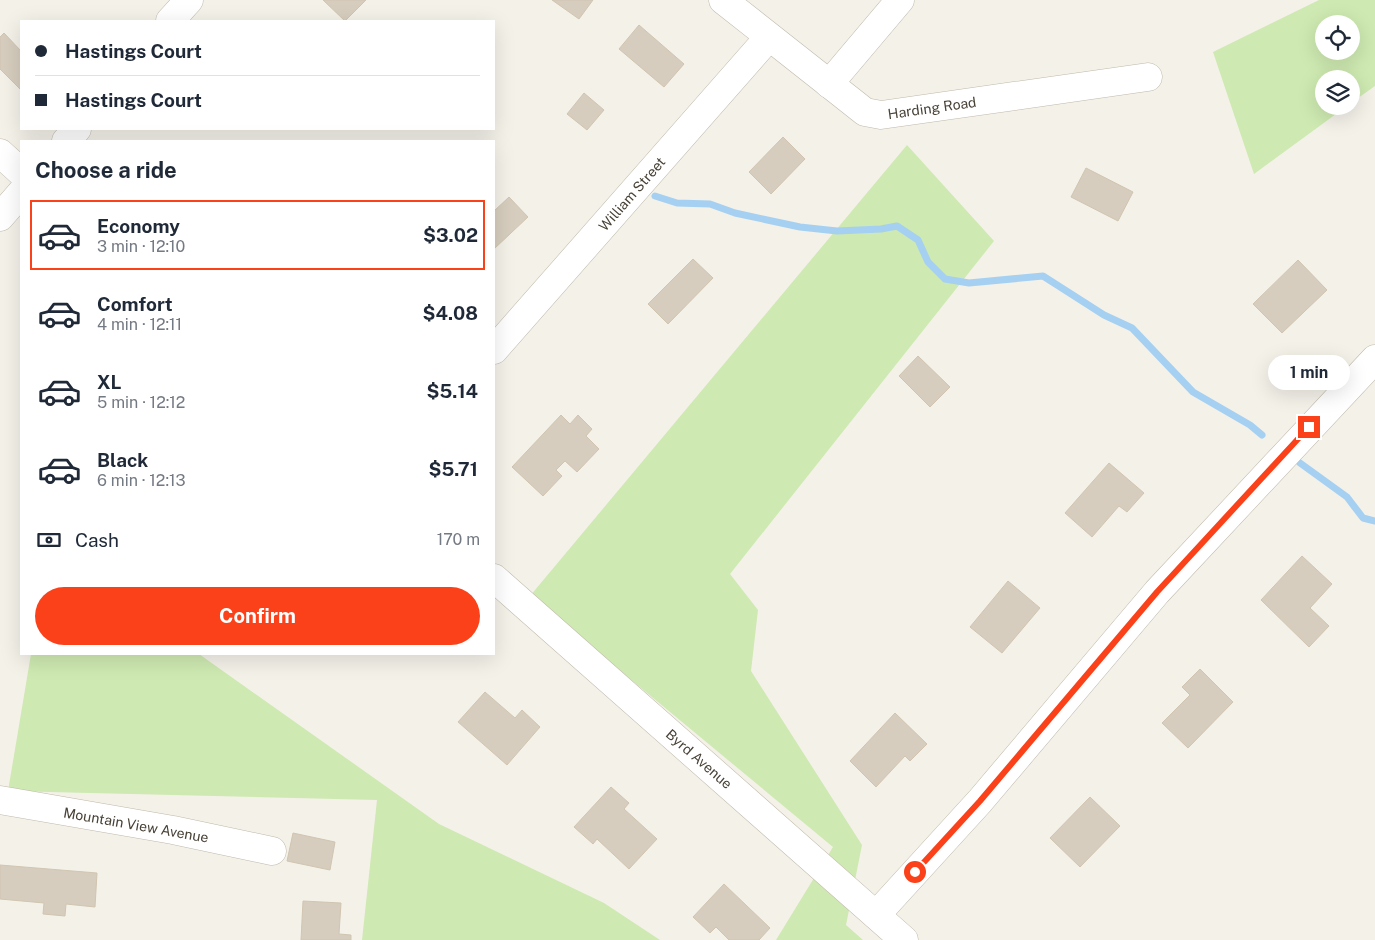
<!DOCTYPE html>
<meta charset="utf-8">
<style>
body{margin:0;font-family:"Public Sans",sans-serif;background:#f6f6f7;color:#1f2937;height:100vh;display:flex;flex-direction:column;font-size:19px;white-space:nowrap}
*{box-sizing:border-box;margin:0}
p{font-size:16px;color:#747a83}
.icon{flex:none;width:28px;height:28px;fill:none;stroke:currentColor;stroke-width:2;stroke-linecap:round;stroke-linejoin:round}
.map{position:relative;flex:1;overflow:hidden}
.panel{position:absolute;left:20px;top:140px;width:475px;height:515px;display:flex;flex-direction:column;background:#fff;border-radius:0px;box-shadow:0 5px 20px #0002}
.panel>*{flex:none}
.top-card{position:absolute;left:20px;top:20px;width:475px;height:110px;border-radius:0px;box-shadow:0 5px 20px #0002;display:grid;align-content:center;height:110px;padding:0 15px;background:#fff}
.tools{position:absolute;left:1315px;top:15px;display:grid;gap:10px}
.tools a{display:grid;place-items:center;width:45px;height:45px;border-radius:50%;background:#fff;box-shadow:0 5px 20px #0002;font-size:25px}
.end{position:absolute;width:22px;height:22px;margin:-11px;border:6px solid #fb4119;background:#fff;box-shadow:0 0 0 2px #fff}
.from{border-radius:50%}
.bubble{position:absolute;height:35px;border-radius:18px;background:#fff;box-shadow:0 5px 20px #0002;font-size:16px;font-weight:700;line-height:35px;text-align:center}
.top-card b{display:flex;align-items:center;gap:18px;height:48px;font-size:19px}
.top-card b+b{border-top:1px solid #e0e1e3}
.top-card i{width:12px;height:12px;background:#1f2937}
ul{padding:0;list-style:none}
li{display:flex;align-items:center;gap:15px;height:70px;margin:0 10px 8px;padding:0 5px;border:2px solid transparent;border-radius:0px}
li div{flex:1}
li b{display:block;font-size:19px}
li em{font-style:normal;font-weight:700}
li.current{border-color:#fb4119}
li>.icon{width:45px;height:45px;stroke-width:1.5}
h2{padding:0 15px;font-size:22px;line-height:60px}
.pay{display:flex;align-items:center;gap:12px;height:55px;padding:0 15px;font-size:19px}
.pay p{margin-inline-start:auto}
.cta{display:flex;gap:10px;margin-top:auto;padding:10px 15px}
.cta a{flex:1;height:58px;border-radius:30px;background:#fb4119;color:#fff;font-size:20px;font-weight:700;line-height:58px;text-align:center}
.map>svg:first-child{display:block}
</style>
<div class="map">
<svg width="1375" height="940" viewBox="0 0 1375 940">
<rect width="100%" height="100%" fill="#f4f1e9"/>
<g fill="#cee9b1" fill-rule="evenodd">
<path d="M1319 0H1375V86L1351 103V79H1324V106H1347L1254 174 1213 52ZM1324 24H1351V51H1324Z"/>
<path d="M907 145 994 241 730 574 758 610 751 671 862 845 846 925 863 940H776L833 847 530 596Z"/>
<path d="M31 654H199L439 824 604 903 660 940H362L377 800 8 791Z"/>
</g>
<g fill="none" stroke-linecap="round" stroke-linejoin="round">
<g stroke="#a5d0f1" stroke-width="7">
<path d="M655 196 677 203 710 204 735 213 800 227 837 231 881 229 897 226 918 240 928 262 945 279 969 283 1043 276 1104 315 1132 328 1193 392 1250 425 1262 435"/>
<path d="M1300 463 1347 497 1363 518 1375 521"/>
</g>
</g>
<g fill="#d6cdbe" stroke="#d1c5b1">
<path d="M323 0H366L345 21Z"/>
<path d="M552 0H593L579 19Z"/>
<path d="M639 25 684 64 664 87 619 49Z"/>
<path d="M4 33 21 51V90L0 69V37Z"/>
<path d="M584 93 604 110 587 130 567 114Z"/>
<path d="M783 137 805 159 771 194 749 172Z"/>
<path d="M1086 168 1133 192 1118 221 1071 197Z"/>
<path d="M509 197 528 217 494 249V211Z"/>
<path d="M693 259 713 278 668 324 648 304Z"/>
<path d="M1298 260 1327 290 1282 333 1253 304Z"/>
<path d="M918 356 950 387 930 407 899 376Z"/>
<path d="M561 415 570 424 578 415 592 429 586 436 599 449 577 472 565 461 556 470 562 476 543 496 512 467Z"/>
<path d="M1109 463 1144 493 1127 512 1119 506 1092 537 1065 513Z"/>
<path d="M1302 556 1332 584 1310 608 1329 626 1309 647 1261 600Z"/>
<path d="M1008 581 1040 608 1002 653 970 627Z"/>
<path d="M1200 669 1233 702 1188 748 1162 723 1190 695 1182 687Z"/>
<path d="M485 692 515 718 522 710 540 727 507 765 458 722Z"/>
<path d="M895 713 927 744 910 761 905 756 876 787 850 761Z"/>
<path d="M611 787 629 803 624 809 657 839 629 869 597 839 593 844 574 827Z"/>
<path d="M1090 797 1120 826 1080 867 1050 838Z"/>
<path d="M293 833 335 842 330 870 287 861Z"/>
<path d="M0 865 97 873 95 907 66 904 65 916 43 914 44 903 0 899Z"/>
<path d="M724 884 770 928 759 940H729L716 927 710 933 693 917Z"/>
<path d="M303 901 341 903 339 934 351 935V940H301Z"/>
</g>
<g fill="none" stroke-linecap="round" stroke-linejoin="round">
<g stroke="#c0b9ab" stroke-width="29">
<g id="minor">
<path d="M723 0 865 112 881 115 1148 77"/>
<path d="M170 21 189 0"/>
<path d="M829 84 900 0"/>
<path d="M66 141 77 129"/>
<path d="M0 153 21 172"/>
<path d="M0 217 21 193"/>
<path d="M494 350 769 37"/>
<path d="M494 578 904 940"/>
<path d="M0 800 173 830 272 851"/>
<path d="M876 915 980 801 1157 592 1375 359"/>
</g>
</g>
<use href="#minor" stroke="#fff" stroke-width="28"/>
</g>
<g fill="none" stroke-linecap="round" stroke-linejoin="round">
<path stroke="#fb4119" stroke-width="6" d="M915 872 980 801 1157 592 1309 427"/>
</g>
<g text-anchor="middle" stroke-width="4" stroke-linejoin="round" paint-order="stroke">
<g font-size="14" fill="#484237" stroke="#fff">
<text transform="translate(932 108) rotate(-8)" y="5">Harding Road</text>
<text transform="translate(632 194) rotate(-49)" y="5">William Street</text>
<text transform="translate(699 759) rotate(41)" y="5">Byrd Avenue</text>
<text transform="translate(136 825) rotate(10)" y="5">Mountain View Avenue</text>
</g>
</g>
</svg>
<div class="tools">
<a><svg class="icon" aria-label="locate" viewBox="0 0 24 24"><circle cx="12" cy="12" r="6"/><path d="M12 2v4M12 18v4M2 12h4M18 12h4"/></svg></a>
<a><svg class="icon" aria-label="layers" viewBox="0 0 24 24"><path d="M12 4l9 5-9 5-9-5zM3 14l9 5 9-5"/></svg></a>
</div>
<i class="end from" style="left:915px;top:872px"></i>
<i class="end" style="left:1309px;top:427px"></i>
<div class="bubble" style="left:1268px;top:355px;width:82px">1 min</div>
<div class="top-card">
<b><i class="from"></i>Hastings Court</b>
<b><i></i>Hastings Court</b>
</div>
<section class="panel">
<h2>Choose a ride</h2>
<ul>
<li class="current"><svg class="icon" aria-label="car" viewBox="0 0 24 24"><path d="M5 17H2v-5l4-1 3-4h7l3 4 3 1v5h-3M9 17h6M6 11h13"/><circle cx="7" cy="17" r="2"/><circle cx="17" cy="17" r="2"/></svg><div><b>Economy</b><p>3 min · 12:10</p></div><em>$3.02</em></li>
<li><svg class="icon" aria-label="car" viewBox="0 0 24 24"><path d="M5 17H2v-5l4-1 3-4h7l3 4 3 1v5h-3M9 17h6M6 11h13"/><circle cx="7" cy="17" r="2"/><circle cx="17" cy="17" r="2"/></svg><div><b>Comfort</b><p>4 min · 12:11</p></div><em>$4.08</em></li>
<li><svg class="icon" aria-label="car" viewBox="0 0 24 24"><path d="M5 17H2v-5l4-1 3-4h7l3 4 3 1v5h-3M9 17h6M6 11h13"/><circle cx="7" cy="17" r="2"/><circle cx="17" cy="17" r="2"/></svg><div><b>XL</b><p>5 min · 12:12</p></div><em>$5.14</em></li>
<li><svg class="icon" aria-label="car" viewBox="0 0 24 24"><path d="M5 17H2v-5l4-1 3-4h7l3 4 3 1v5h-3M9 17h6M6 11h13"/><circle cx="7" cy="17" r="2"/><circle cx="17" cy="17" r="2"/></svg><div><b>Black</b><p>6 min · 12:13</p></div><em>$5.71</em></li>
</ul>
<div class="pay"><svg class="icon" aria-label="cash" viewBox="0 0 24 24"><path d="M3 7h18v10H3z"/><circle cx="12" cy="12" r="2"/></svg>Cash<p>170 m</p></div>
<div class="cta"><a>Confirm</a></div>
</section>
</div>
